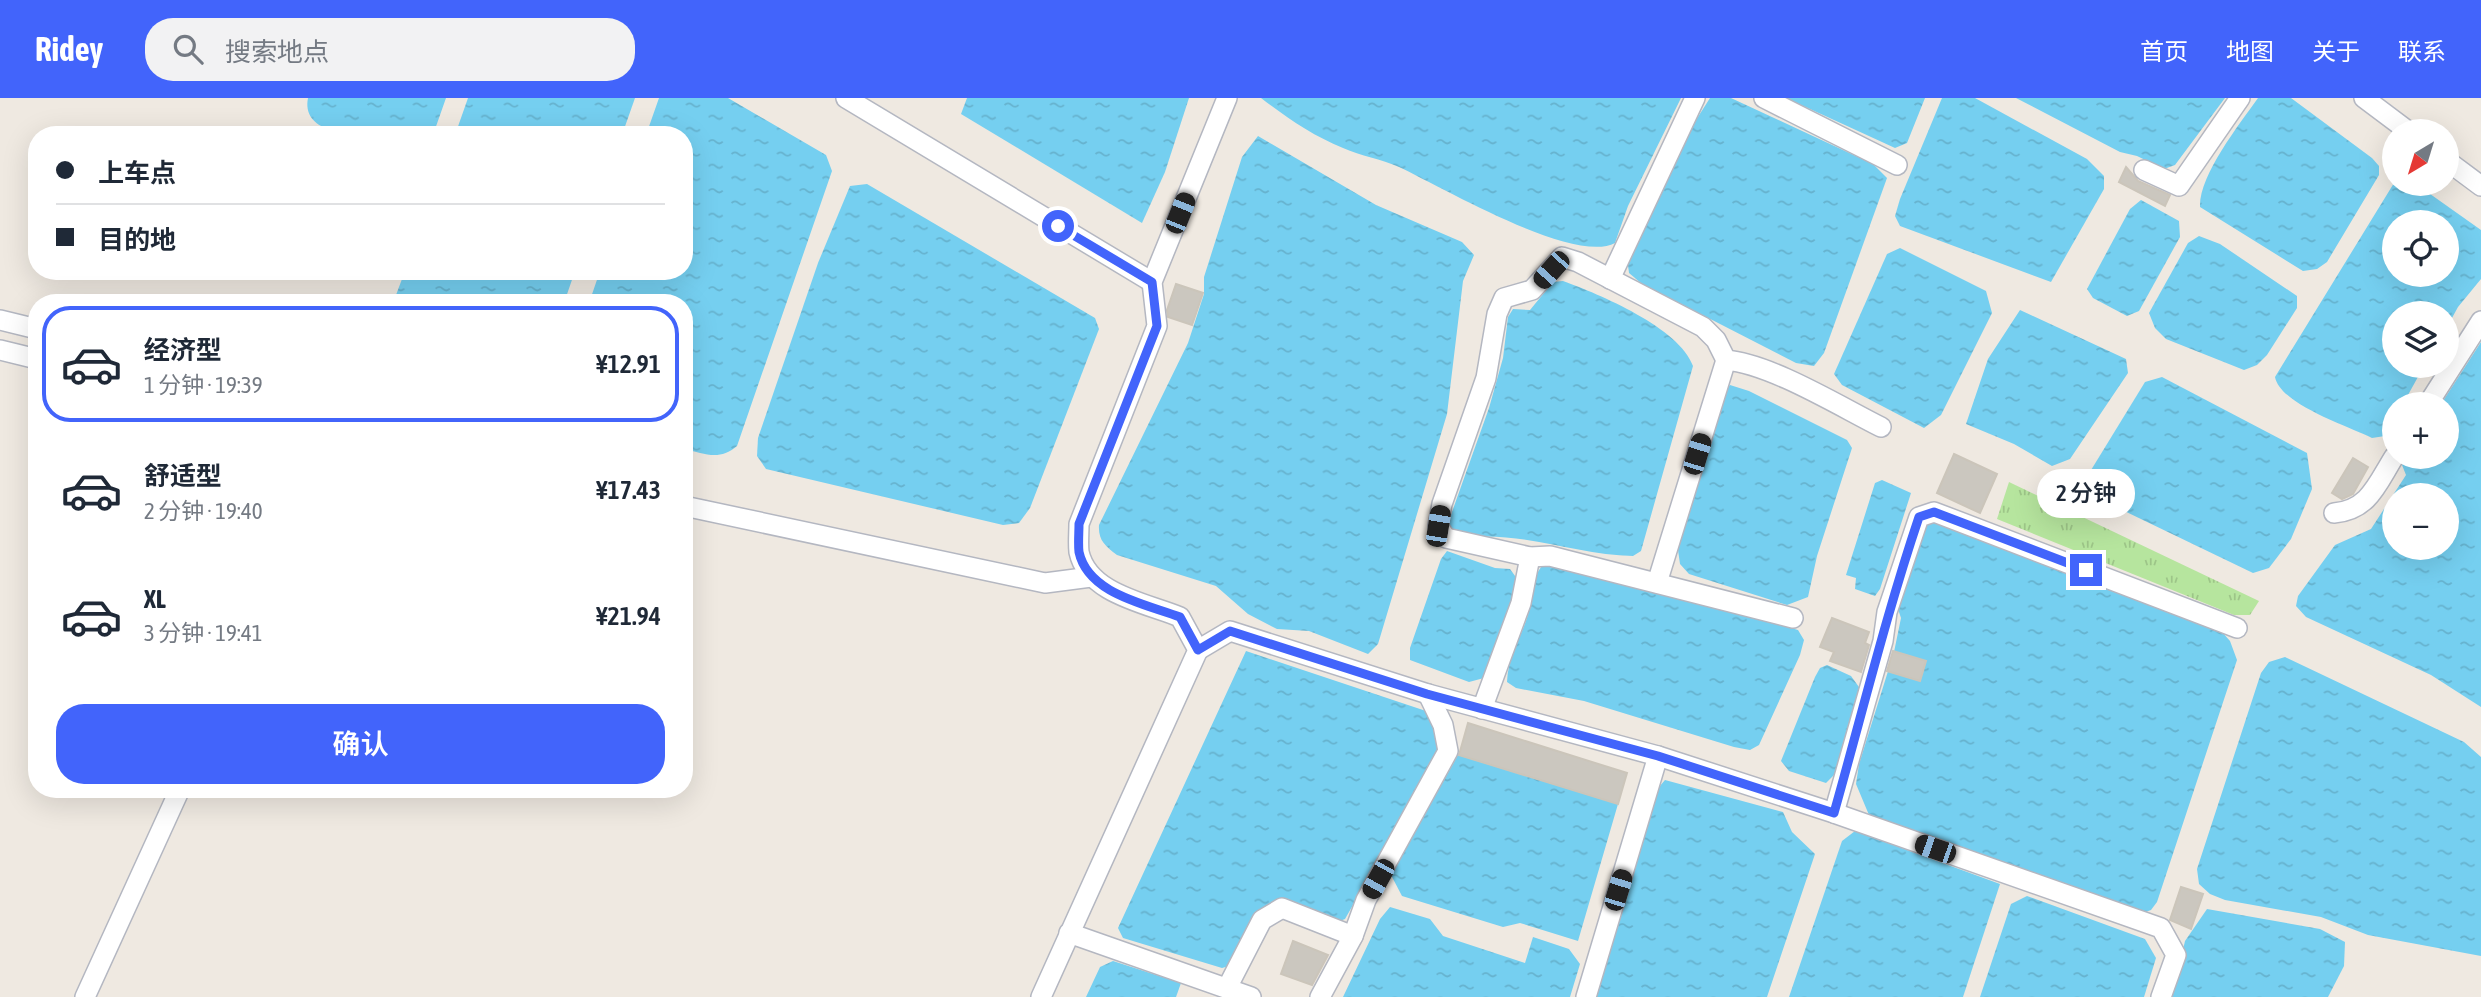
<!DOCTYPE html>
<html lang="zh">
<meta charset="utf-8">
<style>
body{margin:0;font-family:"Asap Condensed","Noto Sans SC",sans-serif;background:#f2f2f3;color:#1f2937;height:100vh;display:flex;flex-direction:column;font-size:26px;white-space:nowrap}
*{box-sizing:border-box;margin:0}
p{font-size:23px;color:#747a83}
.icon{flex:none;width:38px;height:38px;fill:none;stroke:currentColor;stroke-width:2;stroke-linecap:round;stroke-linejoin:round}
.map{position:relative;flex:1;overflow:hidden}
.drawer{position:absolute;left:28px;top:196px;width:665px;height:504px;display:flex;flex-direction:column;background:#fff;border-radius:28px;box-shadow:0 7px 28px #0002}
.drawer>*{flex:none}
.guide{position:absolute;left:28px;top:28px;width:665px;height:154px;border-radius:28px;box-shadow:0 7px 28px #0002;display:grid;align-content:center;height:154px;padding:0 28px;background:#fff}
.needle{width:46px;rotate:218deg}
.buttons{position:absolute;left:2382px;top:21px;display:grid;gap:14px}
.buttons a{display:grid;place-items:center;width:77px;height:77px;border-radius:50%;background:#fff;box-shadow:0 7px 28px #0002;font-size:35px}
.end{position:absolute;width:32px;height:32px;margin:-16px;border:9px solid #4264fb;background:#fff;box-shadow:0 0 0 4px #fff}
.from{border-radius:50%}
.bubble{position:absolute;height:49px;border-radius:24px;background:#fff;box-shadow:0 7px 28px #0002;font-size:23px;font-weight:600;line-height:49px;text-align:center}
.car{position:absolute;width:21px;height:42px;margin:-21px -10px;border-radius:9px;box-shadow:0 0 5px 2px #0007;background:linear-gradient(#222 24%,#8ab4d8 0 40%,#222 0 76%,#8ab4d8 0 86%,#222 0)}
.guide b{display:flex;align-items:center;gap:24px;height:66px;font-size:26px}
.guide b+b{border-top:2px solid #e0e1e3}
.guide i{width:18px;height:18px;background:#1f2937}
ul{padding:12px 0 0;list-style:none}
li{display:flex;align-items:center;gap:21px;height:116px;margin:0 14px 10px;padding:0 14px;border:4px solid transparent;border-radius:28px}
li div{flex:1}
li b{display:block;font-size:26px}
li em{font-style:normal;font-weight:600}
li.on{border-color:#4264fb}
li>.icon{width:63px;height:63px;stroke-width:1.5}
.action{display:flex;gap:14px;margin-top:auto;padding:14px 28px}
.action a{flex:1;height:80px;border-radius:28px;background:#4264fb;color:#fff;font-size:28px;font-weight:600;line-height:80px;text-align:center}
header{display:flex;align-items:center;gap:42px;box-sizing:border-box;height:98px;padding:0 35px;background:#4264fb;color:#fff}
header strong{font-size:33px}
nav{display:flex;gap:38px;margin-inline-start:auto;font-size:24px}
.search{width:490px;height:63px;background:#f2f2f3;display:flex;align-items:center;gap:18px;box-sizing:border-box;padding:0 24px;border-radius:28px;color:#747a83;font-size:26px}
.map>svg:first-child{display:block}
</style>
<header>
<strong>Ridey</strong>
<div class="search"><svg class="icon" aria-label="search" viewBox="0 0 24 24"><circle cx="10" cy="10" r="6"/><path d="M15 15l6 6"/></svg>搜索地点</div>
<nav><a>首页</a><a>地图</a><a>关于</a><a>联系</a></nav>
</header>
<div class="map">
<svg width="2481" height="899" viewBox="0 0 2481 899">
<defs>
<pattern id="grass-tufts" width="24" height="20" patternUnits="userSpaceOnUse" patternTransform="scale(1.75)"><rect width="24" height="20" fill="#b6e59e"/><path d="M3 7l-1-3M5 7V3M7 7l1-3M15 17l-1-3M17 17v-4M19 17l1-3" fill="none" stroke="#9dc588"/></pattern>
<pattern id="water-ripples" width="26" height="14" patternUnits="userSpaceOnUse" patternTransform="scale(1.75)"><rect width="26" height="14" fill="#75cff0"/><path d="M2 4q2-2 4 0t4 0M15 11q2-2 4 0t4 0" fill="none" stroke="#66b2ce"/></pattern>
</defs>
<rect width="100%" height="100%" fill="#efe9e1"/>
<path fill="url(#grass-tufts)" d="M2009 384 2259 503 2250 517H2234L1997 421Z"/>
<g fill="url(#water-ripples)" fill-rule="evenodd">
<path d="M308 0H446L433 37C404 37 298 50 308 0Z"/>
<path d="M468 0H635L622 37H455Z"/>
<path d="M659 0H728L826 57 832 73 737 348C720 363 705 356 684 351V205H589L600 173H684V37H646Z"/>
<path d="M967 0H1189L1165 74 1142 125 961 16Z"/>
<path d="M1261 0H1681L1628 108 1615 145C1574 167 1442 89 1399 69 1381 61 1361 58 1343 50 1313 38 1287 20 1261 0Z"/>
<path d="M1710 0H1731L1873 66 1887 80 1824 255 1814 268 1796 265 1642 186 1629 175 1627 160 1696 22Z"/>
<path d="M1786 0H1925L1907 45 1895 50Z"/>
<path d="M1942 0H1975L2087 61 2104 78V91L2051 184 1900 128 1895 118 1900 101Z"/>
<path d="M2016 0H2225L2175 67 2164 71 2137 58 2120 54Z"/>
<path d="M2258 0H2291L2372 60 2379 68V77L2327 164 2317 171 2303 173 2200 109C2199 77 2239 27 2258 0Z"/>
<path d="M1258 38 1376 107 1462 144 1474 157 1463 183 1447 316 1378 546 1368 556 1309 533 1277 531 1248 516 1216 488 1117 457C1105 448 1098 442 1099 427L1188 245 1204 196V179L1242 59Z"/>
<path d="M2394 85 2416 86 2481 132V181L2458 209 2447 229 2446 215H2394V268H2424L2403 306H2394V321L2385 338 2372 340C2347 328 2280 306 2275 279ZM2394 124H2446V177H2394Z"/>
<path d="M867 86 1095 220 1099 231 1030 410 1019 425 1003 427 766 371 757 358 758 340 818 165 850 88Z"/>
<path d="M2141 102 2179 123 2180 139 2139 213 2127 218 2093 200 2087 191 2130 111Z"/>
<path d="M2199 138 2220 146 2297 198V210L2267 257 2257 267 2244 272 2166 241 2155 230 2149 215 2188 145Z"/>
<path d="M1900 150 1986 193 1992 215 1941 317 1924 330 1842 287 1834 276 1887 156Z"/>
<path d="M405 173H575L564 205H393Z"/>
<path d="M1563 183C1599 196 1680 230 1693 268L1641 453 1633 458C1576 457 1520 432 1462 440L1447 428 1489 310 1503 260 1508 219 1513 211 1530 212 1553 184Z"/>
<path d="M2020 212 2126 261 2128 275 2070 361 2052 368 2014 346 1966 326 1988 261Z"/>
<path d="M2481 244V609L2431 577 2306 519 2296 508 2298 498 2335 447 2371 431 2406 377 2402 367 2407 359H2446V306H2441ZM2394 397H2446V450H2394Z"/>
<path d="M2162 279 2307 355 2312 391 2291 441 2269 470 2253 475 2116 409 2089 392 2088 377 2145 284Z"/>
<path d="M1730 287 1749 293 1847 342 1852 350 1817 458 1808 499 1787 507 1689 476 1680 466 1678 452 1717 299Z"/>
<path d="M1882 382 1911 395 1880 491 1875 498 1855 491 1856 480 1846 477 1875 385Z"/>
<path d="M1940 423 2222 534 2230 543 2237 562 2157 804 2151 812 2143 815 1869 717 1856 686 1859 666 1894 554 1901 520 1896 505 1925 426Z"/>
<path d="M1447 453 1495 470 1510 471 1518 482 1517 495 1484 580 1469 584 1410 562V550L1441 461Z"/>
<path d="M1554 467 1717 508 1798 532 1804 542 1800 557 1759 647 1750 652 1734 649 1584 603 1516 590 1507 584C1508 556 1523 537 1530 510 1534 494 1531 481 1542 468Z"/>
<path d="M1246 553 1426 613 1441 646 1433 667 1345 821 1337 824 1283 803 1236 866 1222 870 1123 840 1118 830Z"/>
<path d="M2285 559 2464 644 2481 659V858L2368 837 2321 819 2225 802 2210 796 2199 786 2197 771 2261 575 2269 564Z"/>
<path d="M1827 567 1851 578 1864 596 1838 673 1826 685 1789 673 1781 663 1815 579 1820 570Z"/>
<path d="M1458 657 1618 706 1578 843 1520 825 1503 829 1402 798 1391 777Z"/>
<path d="M1665 682 1783 714 1792 734 1815 756 1767 899H1594L1654 695Z"/>
<path d="M1855 733 2000 786 1963 899H1789L1842 743Z"/>
<path d="M2027 798 2145 841 2156 860 2144 899H1980L2011 806Z"/>
<path d="M1390 809 1430 821 1443 838 1525 865 1533 839 1569 851 1580 866 1570 899H1343L1380 821Z"/>
<path d="M2207 811 2320 831 2345 844 2344 868 2328 899H2172L2185 843Z"/>
<path d="M1113 863 1181 885 1176 899H1086L1100 869Z"/>
</g>
<g fill="#cbc7bf" stroke="#cbc5ba" stroke-width="2">
<path d="M2126 69 2138 83 2170 97 2165 108 2119 84Z"/>
<path d="M1176 186 1203 195 1192 227 1168 219 1167 212Z"/>
<path d="M1954 356 1997 376 1980 415 1937 395Z"/>
<path d="M2353 360 2368 369 2353 396 2342 401 2332 395Z"/>
<path d="M1832 520 1869 534 1865 545 1869 547 1861 574 1830 563 1834 554 1820 549Z"/>
<path d="M1893 553 1926 563 1920 583 1887 573Z"/>
<path d="M1468 625 1627 675 1618 706 1459 657Z"/>
<path d="M2181 789 2203 796 2191 831 2170 822Z"/>
<path d="M1293 843 1328 857 1312 887 1281 876Z"/>
</g>
<g fill="none" stroke-linecap="round" stroke-linejoin="round">
<g stroke="#b4b7c1" stroke-width="22">
<g id="minor">
<path d="M846 0 1152 184"/>
<path d="M1764 0 1897 67"/>
<path d="M2364 0 2408 33"/>
<path d="M2446 62 2481 88"/>
<path d="M2144 72 2179 88 2240 0"/>
<path d="M1610 181 1695 0"/>
<path d="M0 222 37 231"/>
<path d="M0 252 37 261"/>
<path d="M2428 306 2481 223"/>
<path d="M684 408 1045 485 1091 479"/>
<path d="M2334 415C2369 412 2377 386 2394 359"/>
<path d="M1657 485 1726 262"/>
<path d="M1793 520 1550 458 1530 459 1446 440 1438 428 1442 406 1486 280 1497 216 1504 200 1532 192 1562 159 1578 164 1703 229 1716 242 1726 262C1771 266 1839 308 1881 329"/>
<path d="M1198 552 1230 533 1428 596 1658 658 1834 715 2161 830 2176 857 2161 899"/>
<path d="M1482 611 1521 505 1530 459"/>
<path d="M1834 715 1883 543 1887 514 1919 419 1934 414 2237 530"/>
<path d="M1069 835 1251 899"/>
<path d="M1227 890 1262 822 1282 810 1353 838"/>
<path d="M85 899 180 691"/>
<path d="M1041 899 1198 552 1180 519C1146 505 1088 496 1079 454 1078 445 1079 435 1079 426L1157 228 1152 184 1227 0"/>
<path d="M1320 899 1353 838 1366 802 1448 653 1443 627 1428 596"/>
<path d="M1586 899 1658 658"/>
</g>
</g>
<use href="#minor" stroke="#fff" stroke-width="19"/>
</g>
<g fill="none" stroke-linecap="round" stroke-linejoin="round">
<path stroke="#4264fb" stroke-width="9" d="M1058 128 1152 184 1157 228 1079 426C1079 435 1078 445 1079 454 1088 496 1146 506 1180 519L1198 552 1230 533 1427 596 1658 658 1834 715C1862 616 1886 517 1919 419L1934 414 2086 472"/>
</g>
</svg>
<div class="buttons">
<a><svg class="needle" viewBox="-14 -14 28 28"><path d="M0-13l5 13h-10z" fill="#e53935"/><path d="M0 13l5-13h-10z" fill="#747a83"/></svg></a>
<a><svg class="icon" aria-label="locate" viewBox="0 0 24 24"><circle cx="12" cy="12" r="6"/><path d="M12 2v4M12 18v4M2 12h4M18 12h4"/></svg></a>
<a><svg class="icon" aria-label="layers" viewBox="0 0 24 24"><path d="M12 4l9 5-9 5-9-5zM3 14l9 5 9-5"/></svg></a>
<a>+</a>
<a>−</a>
</div>
<i class="end from" style="left:1058px;top:128px"></i>
<i class="end" style="left:2086px;top:472px"></i>
<div class="bubble" style="left:2037px;top:371px;width:98px">2 分钟</div>
<i class="car" style="left:1180px;top:115px;rotate:22deg"></i>
<i class="car" style="left:1551px;top:172px;rotate:222deg"></i>
<i class="car" style="left:1697px;top:356px;rotate:17deg"></i>
<i class="car" style="left:1438px;top:428px;rotate:9deg"></i>
<i class="car" style="left:1935px;top:751px;rotate:289deg"></i>
<i class="car" style="left:1378px;top:781px;rotate:209deg"></i>
<i class="car" style="left:1618px;top:792px;rotate:17deg"></i>
<div class="guide">
<b><i class="from"></i>上车点</b>
<b><i></i>目的地</b>
</div>
<section class="drawer">
<ul>
<li class="on"><svg class="icon" aria-label="car" viewBox="0 0 24 24"><path d="M5 17H2v-5l4-1 3-4h7l3 4 3 1v5h-3M9 17h6M6 11h13"/><circle cx="7" cy="17" r="2"/><circle cx="17" cy="17" r="2"/></svg><div><b>经济型</b><p>1 分钟 · 19:39</p></div><em>¥12.91</em></li>
<li><svg class="icon" aria-label="car" viewBox="0 0 24 24"><path d="M5 17H2v-5l4-1 3-4h7l3 4 3 1v5h-3M9 17h6M6 11h13"/><circle cx="7" cy="17" r="2"/><circle cx="17" cy="17" r="2"/></svg><div><b>舒适型</b><p>2 分钟 · 19:40</p></div><em>¥17.43</em></li>
<li><svg class="icon" aria-label="car" viewBox="0 0 24 24"><path d="M5 17H2v-5l4-1 3-4h7l3 4 3 1v5h-3M9 17h6M6 11h13"/><circle cx="7" cy="17" r="2"/><circle cx="17" cy="17" r="2"/></svg><div><b>XL</b><p>3 分钟 · 19:41</p></div><em>¥21.94</em></li>
</ul>
<div class="action"><a>确认</a></div>
</section>
</div>
